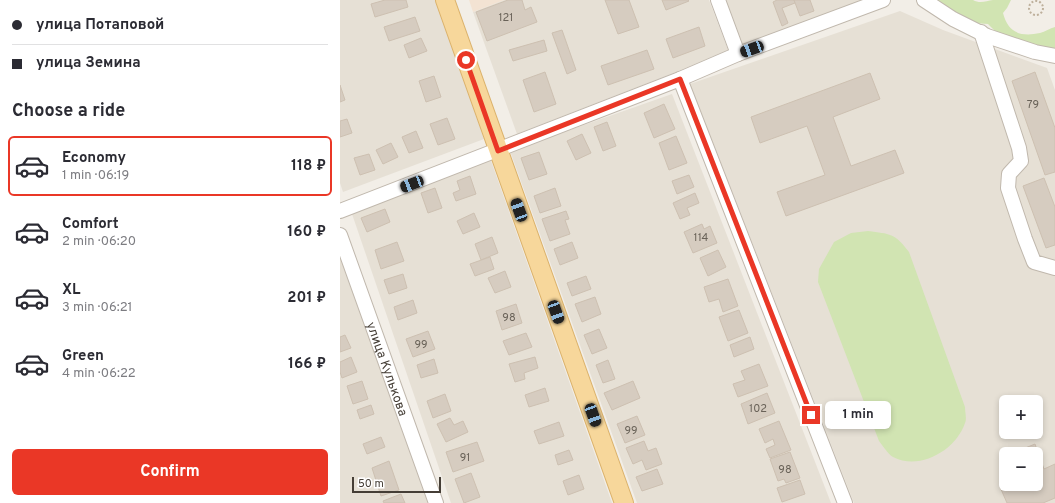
<!DOCTYPE html>
<meta charset="utf-8">
<style>
body{margin:0;font-family:Overpass,sans-serif;background:#f7f7f7;color:#2b2b33;height:100vh;display:flex;flex-direction:column;font-size:15px;white-space:nowrap}
*{box-sizing:border-box;margin:0}
p{font-size:13px;color:#7c7c81}
.icon{flex:none;width:22px;height:22px;fill:none;stroke:currentColor;stroke-width:2;stroke-linecap:round;stroke-linejoin:round}
.map{position:relative;flex:1;overflow:hidden}
.side{display:flex;flex-direction:column;background:#fff;width:340px}
.side>*{flex:none}
.top-card{display:grid;align-content:center;height:88px;padding:0 12px;background:#fff}
.tools{position:absolute;left:659px;top:395px;display:grid;gap:8px}
.tools a{display:grid;place-items:center;width:44px;height:44px;border-radius:6px;background:#fff;box-shadow:0 2px 6px #0003;font-size:20px}
.scale{position:absolute;left:12px;bottom:10px;width:89px;box-sizing:border-box;padding-left:4px;border:2px solid #453e36;border-top:0;font-size:11px;line-height:14px;white-space:nowrap;color:#453e36;-webkit-text-stroke:3px #fff;paint-order:stroke}
.end{position:absolute;width:18px;height:18px;margin:-9px;border:5px solid #ea3726;background:#fff;box-shadow:0 0 0 2px #fff}
.from{border-radius:50%}
.bubble{position:absolute;height:28px;border-radius:6px;background:#fff;box-shadow:0 2px 6px #0003;font-size:13px;font-weight:700;line-height:28px;text-align:center}
.car{position:absolute;width:12px;height:24px;margin:-12px -6px;border-radius:5px;box-shadow:0 0 3px 1px #0007;background:linear-gradient(#222 24%,#8ab4d8 0 40%,#222 0 76%,#8ab4d8 0 86%,#222 0)}
.top-card b{display:flex;align-items:center;gap:14px;height:38px;font-size:15px}
.top-card b+b{border-top:1px solid #e1e1e2}
.top-card i{width:10px;height:10px;background:#2b2b33}
ul{padding:0;list-style:none}
li{display:flex;align-items:center;gap:12px;height:60px;margin:0 8px 6px;padding:0 4px;border:2px solid transparent;border-radius:6px}
li div{flex:1}
li b{display:block;font-size:15px}
li em{font-style:normal;font-weight:700}
li.selected{border-color:#ea3726}
li>.icon{width:36px;height:36px;stroke-width:1.5}
h2{padding:0 12px;font-size:18px;line-height:48px}
.action{display:flex;gap:8px;margin-top:auto;padding:8px 12px}
.action a{flex:1;height:46px;border-radius:6px;background:#ea3726;color:#fff;font-size:16px;font-weight:700;line-height:46px;text-align:center}
main{display:flex;flex:1;min-height:0}
.map>svg:first-child{display:block}
</style>
<main>
<section class="side">
<div class="top-card">
<b><i class="from"></i>улица Потаповой</b>
<b><i></i>улица Земина</b>
</div>
<h2>Choose a ride</h2>
<ul>
<li class="selected"><svg class="icon" aria-label="car" viewBox="0 0 24 24"><path d="M5 17H2v-5l4-1 3-4h7l3 4 3 1v5h-3M9 17h6M6 11h13"/><circle cx="7" cy="17" r="2"/><circle cx="17" cy="17" r="2"/></svg><div><b>Economy</b><p>1 min · 06:19</p></div><em>118 ₽</em></li>
<li><svg class="icon" aria-label="car" viewBox="0 0 24 24"><path d="M5 17H2v-5l4-1 3-4h7l3 4 3 1v5h-3M9 17h6M6 11h13"/><circle cx="7" cy="17" r="2"/><circle cx="17" cy="17" r="2"/></svg><div><b>Comfort</b><p>2 min · 06:20</p></div><em>160 ₽</em></li>
<li><svg class="icon" aria-label="car" viewBox="0 0 24 24"><path d="M5 17H2v-5l4-1 3-4h7l3 4 3 1v5h-3M9 17h6M6 11h13"/><circle cx="7" cy="17" r="2"/><circle cx="17" cy="17" r="2"/></svg><div><b>XL</b><p>3 min · 06:21</p></div><em>201 ₽</em></li>
<li><svg class="icon" aria-label="car" viewBox="0 0 24 24"><path d="M5 17H2v-5l4-1 3-4h7l3 4 3 1v5h-3M9 17h6M6 11h13"/><circle cx="7" cy="17" r="2"/><circle cx="17" cy="17" r="2"/></svg><div><b>Green</b><p>4 min · 06:22</p></div><em>166 ₽</em></li>
</ul>
<div class="action"><a>Confirm</a></div>
</section>
<div class="map">
<svg width="715" height="503" viewBox="0 0 715 503">
<rect width="100%" height="100%" fill="#f2eee7"/>
<g fill="#e6e0d5" fill-rule="evenodd">
<path d="M0 0H96L144 139 3 192 0 183Z"/>
<path d="M164 0H369L388 50 336 72 177 134 133 12Z"/>
<path d="M384 0H525L401 47Z"/>
<path d="M560 11 603 30 707 68 715 90V503H514L350 84ZM666 402H696V432H666ZM666 454H696V484H666Z"/>
<path d="M332 94 491 503H297L170 151Z"/>
<path d="M150 158 272 503H111L11 211Z"/>
<path d="M0 249 88 503H0Z"/>
</g>
<path fill="#f3e3d3" d="M129 0H164L133 12Z"/>
<g fill="#d1e4b2">
<path d="M598 0H633C640 4 646 1 653 0 659 0 665 0 671 0L667 8 663 13C668 33 681 37 700 33 705 32 710 28 715 27V49L700 50 658 34 648 24 634 23 600 4Z"/>
<path d="M528 231C550 234 555 233 569 252L625 407C625 412 627 419 625 423 616 450 580 471 553 457 548 454 543 446 539 441L478 282 479 269 494 242 511 233Z"/>
</g>
<g fill="#d6ccc0" stroke="#cdc0b1">
<path d="M45 0H66L68 7 35 17 31 4Z"/>
<path d="M168 0H182L185 10 191 7 197 22 147 41 136 12Z"/>
<path d="M265 0H289L299 27 278 34Z"/>
<path d="M322 0H348L349 1 326 10Z"/>
<path d="M437 0H454L455 3 442 8 448 23 442 26 433 2Z"/>
<path d="M454 0H470L474 11 460 16Z"/>
<path d="M75 17 80 31 49 41 44 27Z"/>
<path d="M359 27 365 46 333 58 326 39Z"/>
<path d="M222 30 236 70 227 74 212 33Z"/>
<path d="M81 38 87 51 69 58 64 45Z"/>
<path d="M204 40 207 51 173 61 169 50Z"/>
<path d="M307 50 314 69 268 85 261 66Z"/>
<path d="M205 72 216 104 194 112 183 80Z"/>
<path d="M695 72 715 128V172L705 175 672 81Z"/>
<path d="M530 73 540 99 493 117 511 166 555 150 564 173 446 216 437 192 485 175 467 126 420 143 411 117Z"/>
<path d="M94 76 101 97 86 102 79 81Z"/>
<path d="M0 85 5 100 0 102Z"/>
<path d="M324 104 335 129 314 138 304 113Z"/>
<path d="M107 118 115 139 98 145 90 124Z"/>
<path d="M7 119 12 133 0 137V121Z"/>
<path d="M267 122 276 146 263 151 254 127Z"/>
<path d="M76 131 83 148 69 153 62 137Z"/>
<path d="M242 134 251 153 236 160 227 141Z"/>
<path d="M336 136 347 163 329 170 319 143Z"/>
<path d="M51 143 58 157 43 164 36 150Z"/>
<path d="M199 152 207 174 189 180 181 158Z"/>
<path d="M29 154 35 170 20 175 14 158Z"/>
<path d="M349 175 354 187 337 194 332 181Z"/>
<path d="M130 176 136 194 116 201 113 193 120 190 117 181Z"/>
<path d="M704 178 715 207V245L706 248 683 186Z"/>
<path d="M95 188 102 208 88 213 81 193Z"/>
<path d="M215 188 221 206 200 213 194 196Z"/>
<path d="M355 193 359 203 347 208 350 215 340 219 333 203Z"/>
<path d="M45 209 50 222 27 232 21 218Z"/>
<path d="M226 211 229 219 225 220 230 234 210 241 202 219Z"/>
<path d="M134 213 140 227 123 234 117 221Z"/>
<path d="M362 224 364 229 370 226 377 243 353 253 344 232Z"/>
<path d="M152 237 158 253 141 260 135 244Z"/>
<path d="M57 242 64 261 41 269 35 250Z"/>
<path d="M232 242 238 258 220 265 214 249Z"/>
<path d="M378 250 386 267 368 276 360 258Z"/>
<path d="M150 257 154 269 135 276 130 264Z"/>
<path d="M165 271 171 287 155 293 148 278Z"/>
<path d="M63 274 67 288 49 294 44 280Z"/>
<path d="M246 276 251 289 232 296 227 283Z"/>
<path d="M388 279 398 306 383 312 379 299 369 302 364 287Z"/>
<path d="M255 297 261 314 242 322 235 304Z"/>
<path d="M73 300 77 313 58 320 54 307Z"/>
<path d="M176 304 182 323 162 330 156 311Z"/>
<path d="M399 310 408 333 388 341 379 317Z"/>
<path d="M259 329 267 348 252 354 244 335Z"/>
<path d="M88 331 95 349 73 357 66 339Z"/>
<path d="M186 333 192 347 169 355 163 341Z"/>
<path d="M5 335 11 348 0 352V337Z"/>
<path d="M410 337 414 349 394 357 390 345Z"/>
<path d="M11 357 17 372 2 378 0 372V362Z"/>
<path d="M195 357 198 368 184 373 185 379 175 382 169 364Z"/>
<path d="M94 359 98 373 81 378 77 365Z"/>
<path d="M268 360 275 379 263 383 256 365Z"/>
<path d="M419 364 428 386 398 397 393 384 405 380 401 371Z"/>
<path d="M22 381 28 399 13 404 7 386Z"/>
<path d="M293 381 300 398 272 410 264 393Z"/>
<path d="M205 388 209 401 189 407 185 395Z"/>
<path d="M427 393 435 413 408 424 401 404Z"/>
<path d="M105 394 111 411 93 418 87 401Z"/>
<path d="M31 405 34 414 20 419 17 410Z"/>
<path d="M297 416 305 435 285 443 277 424Z"/>
<path d="M110 418 114 425 123 421 128 432 106 442 97 424Z"/>
<path d="M439 421 451 450 430 458 426 449 435 445 433 439 425 443 419 429Z"/>
<path d="M219 422 224 436 199 444 194 431Z"/>
<path d="M41 437 45 447 27 454 23 444Z"/>
<path d="M304 441 308 451 316 448 322 464 306 470 302 460 293 464 286 448Z"/>
<path d="M137 442 144 461 113 472 106 452Z"/>
<path d="M695 444 704 469 715 464V498L703 503H667L660 487 668 484H696V454H673V453Z"/>
<path d="M229 450 233 460 218 465 215 455Z"/>
<path d="M450 452 460 478 446 483 444 479 438 481 430 459Z"/>
<path d="M49 461 59 490 41 496 32 468Z"/>
<path d="M317 469 323 484 302 491 296 477Z"/>
<path d="M131 473 140 497 124 503 115 479Z"/>
<path d="M239 475 244 489 228 495 223 481Z"/>
<path d="M460 480 465 494 442 502 437 488Z"/>
<path d="M61 494 65 503H44L43 501Z"/>
</g>
<g fill="none" stroke-linecap="round" stroke-linejoin="round">
<g stroke="#c0b8ad" stroke-width="16">
<g id="minor">
<path d="M378 0 398 54"/>
<path d="M584 0 613 19 647 36 695 52 715 56"/>
<path d="M641 32 679 148 681 161 669 174 668 188 685 239 694 262 715 268"/>
<path d="M340 79 505 503"/>
<path d="M0 211 340 79 398 54 543 0"/>
<path id="s1" d="M0 235 96 503"/>
</g>
</g>
<g stroke="#dbb26c" stroke-width="20">
<path id="major" d="M105 0 284 503"/>
</g>
<circle stroke="#beb09c" stroke-width="2" stroke-dasharray="2 2" stroke-linecap="butt" cx="696" cy="8" r="7"/>
<use href="#minor" stroke="#fff" stroke-width="14"/>
<use href="#major" stroke="#f7d79b" stroke-width="18"/>
</g>
<g fill="none" stroke-linecap="round" stroke-linejoin="round">
<path stroke="#ea3726" stroke-width="5" d="M126 60 158 151 340 79 471 415"/>
</g>
<g text-anchor="middle" stroke-width="3" stroke-linejoin="round" paint-order="stroke">
<g font-size="11" fill="#696258">
<text x="166" y="21">121</text>
<text x="693" y="108">79</text>
<text x="361" y="241">114</text>
<text x="169" y="321">98</text>
<text x="81" y="348">99</text>
<text x="418" y="412">102</text>
<text x="291" y="434">99</text>
<text x="125" y="461">91</text>
<text x="445" y="473">98</text>
</g>
<g font-size="13" fill="#453e36" stroke="#fff">
<text dy="5" stroke="none"><textPath href="#s1" startOffset="142">улица Кулькова</textPath></text>
</g>
</g>
</svg>
<div class="tools">
<a>+</a>
<a>−</a>
</div>
<div class="scale">50 m</div>
<i class="end from" style="left:126px;top:60px"></i>
<i class="end" style="left:471px;top:415px"></i>
<div class="bubble" style="left:485px;top:401px;width:66px">1 min</div>
<i class="car" style="left:412px;top:49px;rotate:250deg"></i>
<i class="car" style="left:72px;top:184px;rotate:249deg"></i>
<i class="car" style="left:179px;top:210px;rotate:340deg"></i>
<i class="car" style="left:216px;top:312px;rotate:160deg"></i>
<i class="car" style="left:253px;top:415px;rotate:160deg"></i>
</div>
</main>
